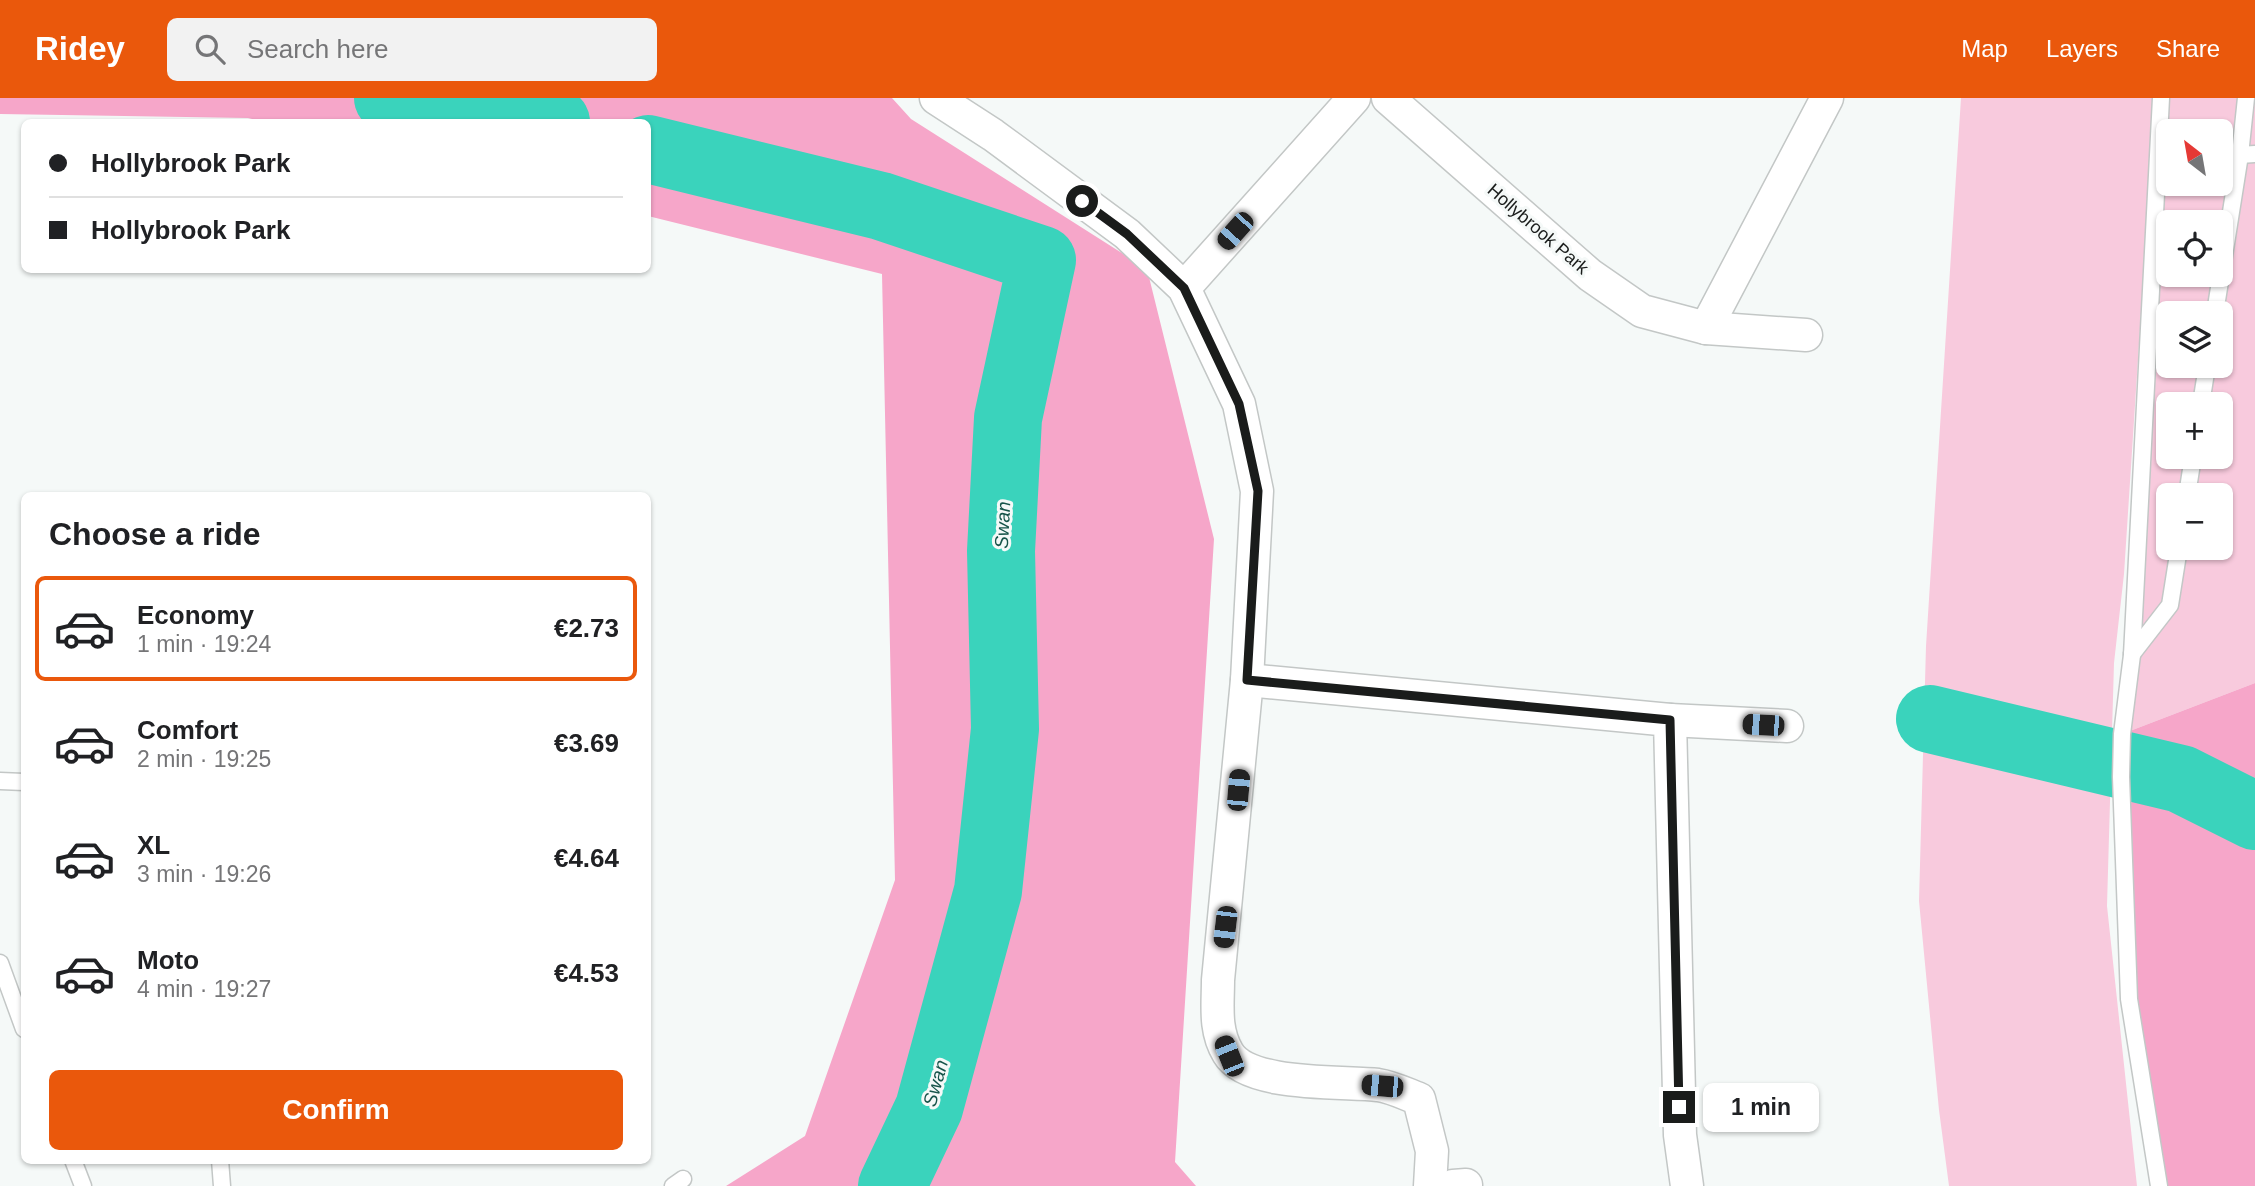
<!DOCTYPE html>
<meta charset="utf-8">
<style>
body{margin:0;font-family:Helvetica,sans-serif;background:#f2f2f2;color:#202124;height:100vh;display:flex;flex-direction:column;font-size:26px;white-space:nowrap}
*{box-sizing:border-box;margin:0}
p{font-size:23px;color:#757577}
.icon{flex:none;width:38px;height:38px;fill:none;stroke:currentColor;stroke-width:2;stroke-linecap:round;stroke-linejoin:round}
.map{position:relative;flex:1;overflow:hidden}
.details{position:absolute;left:21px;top:394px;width:630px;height:672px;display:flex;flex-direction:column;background:#fff;border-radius:10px;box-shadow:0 2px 5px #0004}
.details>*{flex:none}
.hud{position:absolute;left:21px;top:21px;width:630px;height:154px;border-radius:10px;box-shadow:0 2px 5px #0004;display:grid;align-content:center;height:154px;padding:0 28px;background:#fff}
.needle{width:46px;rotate:329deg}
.controls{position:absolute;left:2156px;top:21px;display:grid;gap:14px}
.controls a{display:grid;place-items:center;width:77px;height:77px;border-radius:10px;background:#fff;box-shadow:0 2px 5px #0004;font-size:35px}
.end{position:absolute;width:32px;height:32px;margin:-16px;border:9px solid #1a1c1b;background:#fff;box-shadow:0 0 0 4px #fff}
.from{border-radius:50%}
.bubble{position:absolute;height:49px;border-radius:10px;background:#fff;box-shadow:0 2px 5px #0004;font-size:23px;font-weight:600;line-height:49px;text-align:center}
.car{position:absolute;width:21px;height:42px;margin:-21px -10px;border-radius:9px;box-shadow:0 0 5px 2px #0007;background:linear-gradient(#222 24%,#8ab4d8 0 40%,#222 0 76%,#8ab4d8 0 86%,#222 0)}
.hud b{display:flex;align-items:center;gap:24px;height:66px;font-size:26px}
.hud b+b{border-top:2px solid #e0e0e0}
.hud i{width:18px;height:18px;background:#202124}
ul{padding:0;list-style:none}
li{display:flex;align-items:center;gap:21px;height:105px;margin:0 14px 10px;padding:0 14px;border:4px solid transparent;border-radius:10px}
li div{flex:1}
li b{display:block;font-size:26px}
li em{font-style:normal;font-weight:600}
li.active{border-color:#ea580c}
li>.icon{width:63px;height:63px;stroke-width:1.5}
h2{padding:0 28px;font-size:32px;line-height:84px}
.button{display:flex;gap:14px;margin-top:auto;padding:14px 28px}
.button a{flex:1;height:80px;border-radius:10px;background:#ea580c;color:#fff;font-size:28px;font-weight:600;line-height:80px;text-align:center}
header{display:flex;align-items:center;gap:42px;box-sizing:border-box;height:98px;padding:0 35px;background:#ea580c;color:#fff}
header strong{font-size:33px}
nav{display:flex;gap:38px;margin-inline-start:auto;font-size:24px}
.search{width:490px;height:63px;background:#f2f2f2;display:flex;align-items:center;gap:18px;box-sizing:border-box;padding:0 24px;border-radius:10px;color:#757577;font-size:26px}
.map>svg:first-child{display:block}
</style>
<header>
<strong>Ridey</strong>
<div class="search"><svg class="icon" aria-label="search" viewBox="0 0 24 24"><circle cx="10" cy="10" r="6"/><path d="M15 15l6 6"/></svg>Search here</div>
<nav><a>Map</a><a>Layers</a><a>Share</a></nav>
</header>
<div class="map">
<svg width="2255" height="1088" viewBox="0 0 2255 1088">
<rect width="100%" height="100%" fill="#f5f9f8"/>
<g fill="#f8cadd" fill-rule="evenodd">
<path d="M1961 0H2155L2124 476 2114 565 2107 808 2137 1088H1949L1939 1012 1919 803 1926 548Z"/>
<path d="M2161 0H2255V585L2122 636ZM2168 33H2221V86H2168ZM2168 124H2221V177H2168ZM2168 215H2221V268H2168ZM2168 306H2221V359H2168ZM2168 397H2221V450H2168Z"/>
</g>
<g fill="#f6a6c9">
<path d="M0 0H892L911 21 1147 171 1214 441 1175 1064 1196 1088H726L805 1038 895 782 882 176 648 118V24H265L248 20 0 16Z"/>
<path d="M2255 585V1088H2159L2129 901 2122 636Z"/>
</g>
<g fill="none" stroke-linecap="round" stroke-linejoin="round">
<g stroke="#3ad3bc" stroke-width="68">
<path d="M388 0 521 14 556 24"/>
<path d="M648 51 881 108 1042 162 1008 320 1001 453 1005 631 988 793 929 1010 892 1088"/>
<path d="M1930 621 2181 681 2255 718"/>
</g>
<g stroke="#c3c7c6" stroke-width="19">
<g id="lane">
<path d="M2246 0 2240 57 2255 56"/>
<path d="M2215 215 2240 57"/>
<path d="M2201 306 2207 268"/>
<path d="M2187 397 2193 359"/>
<path d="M2132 556 2170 507 2179 450"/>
<path d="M0 683 24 684"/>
<path d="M0 865 24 931"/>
<path d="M73 1062 83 1088"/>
<path d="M220 1062 222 1088"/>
<path d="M673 1088 683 1081"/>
<path d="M2159 1088 2129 901 2121 679 2122 636 2132 557 2161 0"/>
</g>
</g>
<g stroke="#c3c7c6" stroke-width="35">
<g id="street">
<path d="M936 0 993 37 1127 136 1184 190 1239 306 1257 393 1247 582 1218 882C1218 907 1214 932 1228 955 1248 989 1342 983 1378 987 1392 989 1406 996 1419 1001L1432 1053 1430 1088"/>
<path d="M1388 0 1590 177 1642 213 1706 230 1806 237"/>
<path d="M1184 190 1354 0"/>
<path d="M1706 230 1827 0"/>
<path d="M1247 582 1670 622 1680 1037 1687 1088"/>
<path d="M1670 622 1787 628"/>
<path d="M1453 1088 1466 1087"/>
</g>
</g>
<use href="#lane" stroke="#fff" stroke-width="16"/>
<use href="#street" stroke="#fff" stroke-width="32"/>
</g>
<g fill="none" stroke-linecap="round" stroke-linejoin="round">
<path stroke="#1a1c1b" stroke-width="9" d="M1082 103 1127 136 1184 190 1239 306 1258 393 1247 582 1670 622 1679 1009"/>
</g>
<g text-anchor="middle" stroke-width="6" stroke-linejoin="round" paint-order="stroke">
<g font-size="18" fill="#1a1c1b" stroke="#f5f9f8">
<text transform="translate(1538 131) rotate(41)" y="6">Hollybrook Park</text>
</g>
<g font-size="19" font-style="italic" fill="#16544a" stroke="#f5f9f8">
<text transform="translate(1002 427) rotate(-87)" y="7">Swan</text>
<text transform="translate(935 985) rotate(-74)" y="7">Swan</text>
</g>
</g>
</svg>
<div class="controls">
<a><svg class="needle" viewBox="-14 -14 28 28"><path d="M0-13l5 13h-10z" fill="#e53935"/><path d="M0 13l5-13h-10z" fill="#757577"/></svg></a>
<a><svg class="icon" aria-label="locate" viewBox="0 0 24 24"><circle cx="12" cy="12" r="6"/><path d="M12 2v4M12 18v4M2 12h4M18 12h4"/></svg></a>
<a><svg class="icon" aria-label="layers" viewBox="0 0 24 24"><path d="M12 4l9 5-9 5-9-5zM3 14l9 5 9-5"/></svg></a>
<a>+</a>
<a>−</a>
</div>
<i class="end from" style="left:1082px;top:103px"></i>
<i class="end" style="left:1679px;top:1009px"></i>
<div class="bubble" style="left:1703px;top:985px;width:116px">1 min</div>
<i class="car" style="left:1235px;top:133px;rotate:222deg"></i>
<i class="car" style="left:1763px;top:627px;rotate:273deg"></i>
<i class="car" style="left:1238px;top:692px;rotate:5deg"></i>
<i class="car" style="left:1225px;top:829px;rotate:187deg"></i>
<i class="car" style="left:1229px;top:958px;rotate:338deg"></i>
<i class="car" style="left:1382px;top:988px;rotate:275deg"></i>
<div class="hud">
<b><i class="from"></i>Hollybrook Park</b>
<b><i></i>Hollybrook Park</b>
</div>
<section class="details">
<h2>Choose a ride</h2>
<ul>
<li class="active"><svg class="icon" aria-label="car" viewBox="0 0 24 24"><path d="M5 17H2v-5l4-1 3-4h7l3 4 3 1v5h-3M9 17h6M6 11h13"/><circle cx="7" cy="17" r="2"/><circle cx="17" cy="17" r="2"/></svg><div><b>Economy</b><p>1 min · 19:24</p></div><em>€2.73</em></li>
<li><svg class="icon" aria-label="car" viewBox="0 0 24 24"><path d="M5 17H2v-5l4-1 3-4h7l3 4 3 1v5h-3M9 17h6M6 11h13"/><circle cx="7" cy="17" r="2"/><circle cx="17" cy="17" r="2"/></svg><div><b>Comfort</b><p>2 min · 19:25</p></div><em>€3.69</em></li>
<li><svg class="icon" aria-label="car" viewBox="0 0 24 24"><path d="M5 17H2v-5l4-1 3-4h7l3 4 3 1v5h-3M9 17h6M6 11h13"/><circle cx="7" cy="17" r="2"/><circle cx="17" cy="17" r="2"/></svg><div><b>XL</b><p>3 min · 19:26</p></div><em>€4.64</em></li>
<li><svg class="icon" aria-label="car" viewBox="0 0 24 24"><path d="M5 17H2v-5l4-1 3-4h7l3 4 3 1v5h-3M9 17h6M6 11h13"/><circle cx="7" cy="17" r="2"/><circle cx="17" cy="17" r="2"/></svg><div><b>Moto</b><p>4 min · 19:27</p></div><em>€4.53</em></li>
</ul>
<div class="button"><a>Confirm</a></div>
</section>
</div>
